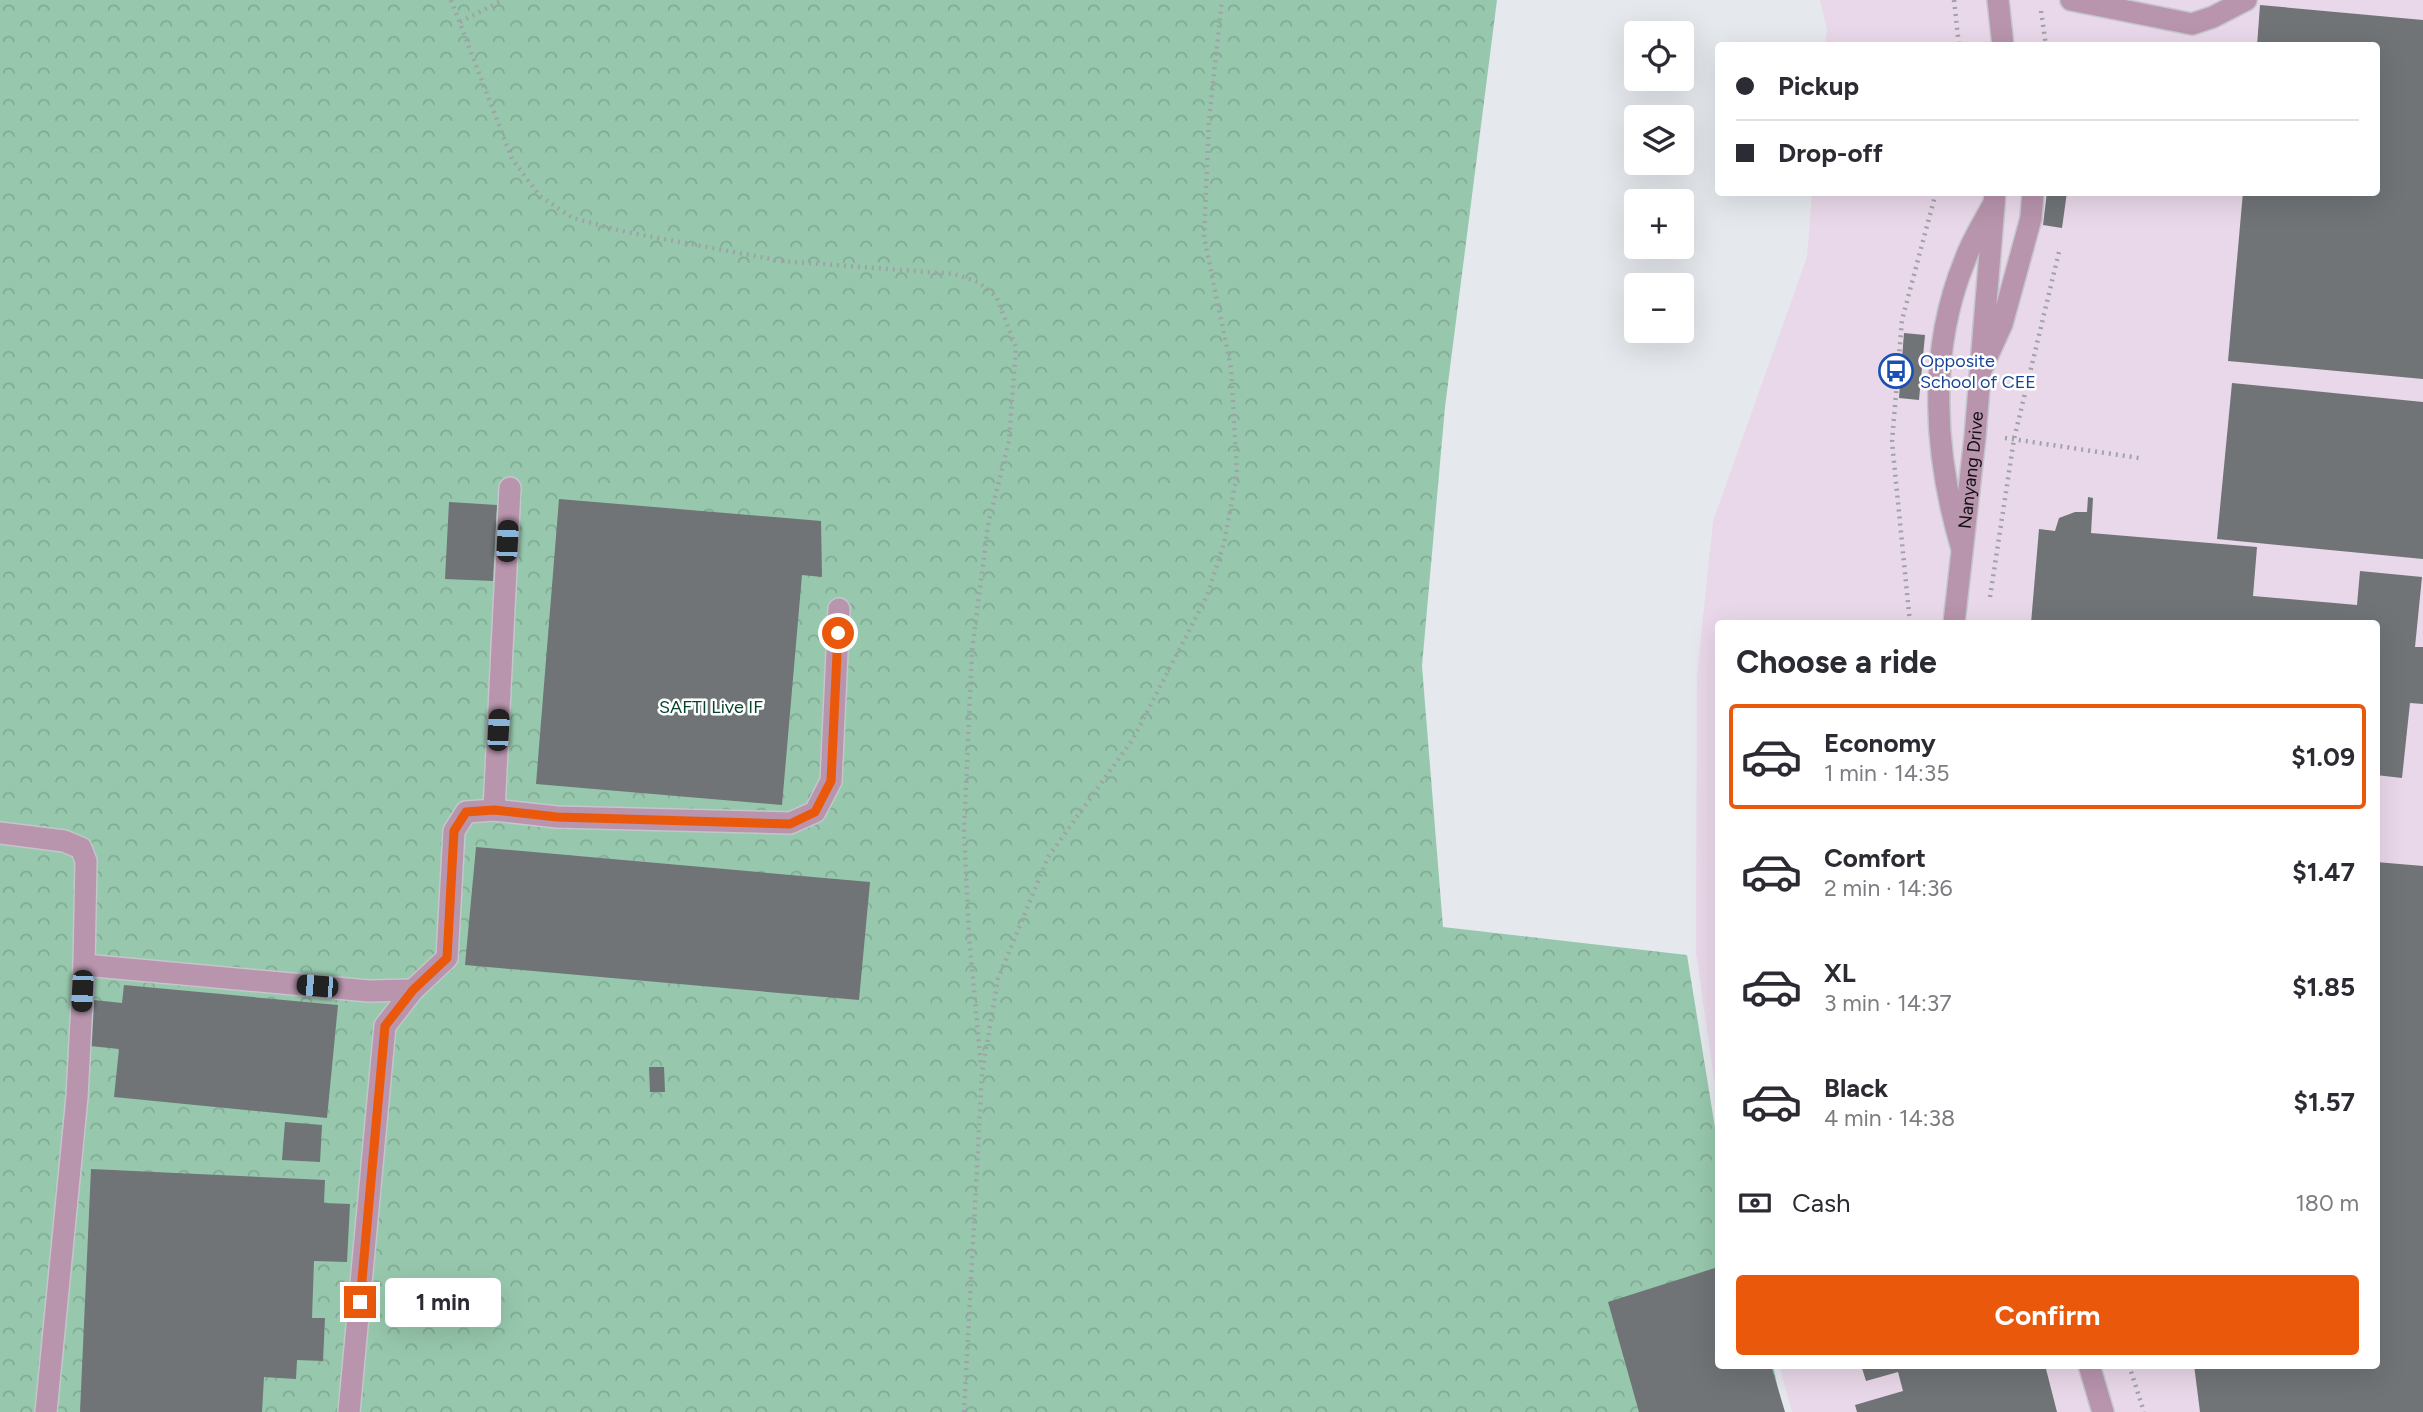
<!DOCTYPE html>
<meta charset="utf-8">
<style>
body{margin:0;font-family:Figtree,sans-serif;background:#f2f2f3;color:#2b2b33;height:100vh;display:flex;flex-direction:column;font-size:26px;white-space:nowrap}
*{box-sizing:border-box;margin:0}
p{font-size:23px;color:#7c7c81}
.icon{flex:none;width:38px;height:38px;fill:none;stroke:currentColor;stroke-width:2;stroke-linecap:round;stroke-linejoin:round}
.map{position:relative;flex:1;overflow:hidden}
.details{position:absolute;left:1715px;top:620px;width:665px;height:749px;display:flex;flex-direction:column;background:#fff;border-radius:7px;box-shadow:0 7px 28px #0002}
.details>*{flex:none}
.guide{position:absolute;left:1715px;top:42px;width:665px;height:154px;border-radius:7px;box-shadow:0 7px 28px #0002;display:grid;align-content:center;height:154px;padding:0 21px;background:#fff}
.buttons{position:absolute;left:1624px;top:21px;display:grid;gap:14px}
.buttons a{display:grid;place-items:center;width:70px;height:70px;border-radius:7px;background:#fff;box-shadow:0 7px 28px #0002;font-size:35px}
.end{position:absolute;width:32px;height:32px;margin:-16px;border:9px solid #ea580c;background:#fff;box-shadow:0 0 0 4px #fff}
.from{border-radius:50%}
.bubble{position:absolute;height:49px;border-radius:7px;background:#fff;box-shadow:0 7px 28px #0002;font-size:23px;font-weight:700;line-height:49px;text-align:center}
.car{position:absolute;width:21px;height:42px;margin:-21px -10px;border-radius:9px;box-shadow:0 0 5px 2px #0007;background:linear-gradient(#222 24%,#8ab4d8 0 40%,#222 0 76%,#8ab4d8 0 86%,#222 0)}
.guide b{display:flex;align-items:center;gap:24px;height:66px;font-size:26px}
.guide b+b{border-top:2px solid #e1e1e2}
.guide i{width:18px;height:18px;background:#2b2b33}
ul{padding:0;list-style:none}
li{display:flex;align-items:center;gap:21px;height:105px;margin:0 14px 10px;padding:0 7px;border:4px solid transparent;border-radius:7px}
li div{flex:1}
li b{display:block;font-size:26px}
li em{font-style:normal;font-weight:700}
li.on{border-color:#ea580c}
li>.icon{width:63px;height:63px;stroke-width:1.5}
h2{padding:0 21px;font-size:32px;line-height:84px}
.pay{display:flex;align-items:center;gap:18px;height:77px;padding:0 21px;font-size:26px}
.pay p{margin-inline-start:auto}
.button{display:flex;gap:14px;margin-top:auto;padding:14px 21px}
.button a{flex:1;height:80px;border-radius:7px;background:#ea580c;color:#fff;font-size:28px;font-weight:700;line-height:80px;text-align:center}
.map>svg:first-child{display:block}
</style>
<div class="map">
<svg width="2423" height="1412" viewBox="0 0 2423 1412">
<defs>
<pattern id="forest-crowns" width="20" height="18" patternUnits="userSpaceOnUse" patternTransform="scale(1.75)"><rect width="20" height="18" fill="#97c8ad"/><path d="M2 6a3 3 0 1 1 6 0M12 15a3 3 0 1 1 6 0" fill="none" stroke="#81ab94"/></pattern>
</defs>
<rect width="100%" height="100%" fill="#e5e9ed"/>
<path fill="#e9d8e9" d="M1820 0H2423V1412H1792L1779 1365H2376V623H1718V1106L1696 953 1697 675 1713 521 1807 257 1812 193 2376 192V46L1825 45 1827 30Z"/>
<path fill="url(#forest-crowns)" d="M0 0H1497L1445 407 1422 666 1443 927 1687 955 1718 1146V1365H1773L1783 1412H0Z"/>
<g fill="#707477">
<path d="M2260 5 2423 20V379L2228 361 2243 192H2376V46H2257Z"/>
<path d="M2047 192H2067L2062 228 2043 225Z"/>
<path d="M1904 333 1925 335 1919 400 1899 398Z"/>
<path d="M2232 383 2423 402V559L2217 539Z"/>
<path d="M2088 497 2093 498 2091 533 2257 547 2253 596 2357 605 2360 571 2422 577 2415 647H2423V704L2410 703 2402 778 2376 775V623H2031L2039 529 2055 531 2059 518 2075 512H2087Z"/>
<path d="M559 499 821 521 822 577 802 575 782 805 536 784Z"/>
<path d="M449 502 497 505 493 581 445 579Z"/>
<path d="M476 847 870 882 859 1000 465 965Z"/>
<path d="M2376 862 2423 866V1412H2200L2194 1365H2376Z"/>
<path d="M124 985 338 1005 327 1118 114 1097 119 1049 90 1046 94 1000 122 1003Z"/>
<path d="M649 1067H664L665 1092H650Z"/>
<path d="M285 1122 322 1125 320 1162 282 1160Z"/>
<path d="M91 1169 325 1180 324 1203 350 1204 347 1262 314 1261 312 1318H325L323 1361 297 1360 296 1379 264 1377 262 1412H80Z"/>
<path d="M1718 1267V1365H1771L1785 1412H1639L1608 1302Z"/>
<path d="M1861 1365H2045L2057 1412H1857L1855 1405 1903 1391 1898 1372 1866 1381Z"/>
</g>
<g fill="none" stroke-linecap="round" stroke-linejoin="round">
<g stroke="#c3c6ca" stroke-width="24">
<g id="service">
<path d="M2071 0 2192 24 2213 17 2246 0"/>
<path d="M1982 368 2002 324 2031 218 2033 192"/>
<path d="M1962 549C1934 455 1927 353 1965 260 1972 240 1984 222 1994 203"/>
<path d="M494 810 510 488"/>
<path d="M0 833 64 841 81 848 86 861 84 965 77 1097 46 1412"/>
<path d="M84 965 369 991 413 990 447 958 454 831 466 812 494 810 557 817 790 823 815 812 831 781 839 609"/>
<path d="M349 1412 385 1026 413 990"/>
</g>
</g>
<g stroke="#c3c6ca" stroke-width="24">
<g id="minor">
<path d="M1998 0 2003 46"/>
<path id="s1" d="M1954 623 1975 437 1995 192"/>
<path d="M2089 1365 2103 1412"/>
</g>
</g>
<g stroke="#a0a3a6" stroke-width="4.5" stroke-dasharray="2 5" stroke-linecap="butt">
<path d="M451 0 512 159 540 196 573 218 626 232 782 261 954 274 978 282 996 296 1016 347 1009 441 988 525 972 651 964 831 969 936 981 1066"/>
<path d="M1954 0 1959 46"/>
<path d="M2041 11 2046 46"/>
<path d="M460 22 503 0"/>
<path d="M2005 438 2139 458"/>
<path d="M1990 597 2014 439 2059 252"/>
<path d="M1910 623 1892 442 1902 320 1936 192"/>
<path d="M2129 1365 2144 1412"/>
<path d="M964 1412 982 1073 998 979 1048 857 1133 739 1207 596 1224 543 1237 474 1231 368 1204 237 1209 120 1222 0"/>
</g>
<use href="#service" stroke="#b894ad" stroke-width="21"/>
<use href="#minor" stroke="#b894ad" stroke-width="21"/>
</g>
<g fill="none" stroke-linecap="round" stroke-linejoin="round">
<path stroke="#ea580c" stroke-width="9" d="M360 1302 385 1026 413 990 447 958 454 831 466 812 494 810 557 817 790 824 815 812 831 781 838 633"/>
</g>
<defs>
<g id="bus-ring" transform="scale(1.75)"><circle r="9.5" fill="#fff" stroke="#1a4fb4" stroke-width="1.5"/><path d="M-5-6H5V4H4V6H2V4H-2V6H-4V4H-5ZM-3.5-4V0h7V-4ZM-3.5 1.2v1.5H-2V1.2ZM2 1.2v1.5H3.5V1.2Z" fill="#1a4fb4"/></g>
</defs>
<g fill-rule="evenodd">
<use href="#bus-ring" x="1896" y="371"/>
</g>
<g text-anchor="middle" stroke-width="5" stroke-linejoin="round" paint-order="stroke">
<g font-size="18" fill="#164399" stroke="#fff" text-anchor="start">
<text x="1920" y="367">Opposite<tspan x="1920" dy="21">School of CEE</tspan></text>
</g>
<g font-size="18" fill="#0f1011" stroke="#fff">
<text dy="6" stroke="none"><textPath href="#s1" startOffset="154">Nanyang Drive</textPath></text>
</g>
<g font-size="18" fill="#04442b" stroke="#fff">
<text x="711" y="713">SAFTI Live IF</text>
</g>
</g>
</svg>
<div class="buttons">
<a><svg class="icon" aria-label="locate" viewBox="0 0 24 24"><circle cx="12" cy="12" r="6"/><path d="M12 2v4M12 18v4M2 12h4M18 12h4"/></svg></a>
<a><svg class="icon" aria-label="layers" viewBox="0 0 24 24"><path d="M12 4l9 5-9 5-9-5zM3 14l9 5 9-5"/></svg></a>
<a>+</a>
<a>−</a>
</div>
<i class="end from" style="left:838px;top:633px"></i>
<i class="end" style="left:360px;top:1302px"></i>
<div class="bubble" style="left:385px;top:1278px;width:116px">1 min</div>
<i class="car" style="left:507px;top:541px;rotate:3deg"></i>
<i class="car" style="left:498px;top:730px;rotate:3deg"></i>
<i class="car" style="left:317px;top:986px;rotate:275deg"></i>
<i class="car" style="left:82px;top:991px;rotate:183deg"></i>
<div class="guide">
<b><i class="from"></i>Pickup</b>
<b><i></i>Drop-off</b>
</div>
<section class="details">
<h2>Choose a ride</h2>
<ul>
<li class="on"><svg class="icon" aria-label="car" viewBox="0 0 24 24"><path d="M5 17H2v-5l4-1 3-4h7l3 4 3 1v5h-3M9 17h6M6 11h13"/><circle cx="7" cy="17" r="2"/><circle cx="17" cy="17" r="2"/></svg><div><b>Economy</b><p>1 min · 14:35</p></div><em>$1.09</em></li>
<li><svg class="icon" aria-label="car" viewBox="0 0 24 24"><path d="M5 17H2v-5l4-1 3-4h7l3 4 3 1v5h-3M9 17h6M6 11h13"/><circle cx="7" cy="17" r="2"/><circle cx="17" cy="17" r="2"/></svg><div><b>Comfort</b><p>2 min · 14:36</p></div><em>$1.47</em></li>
<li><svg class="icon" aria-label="car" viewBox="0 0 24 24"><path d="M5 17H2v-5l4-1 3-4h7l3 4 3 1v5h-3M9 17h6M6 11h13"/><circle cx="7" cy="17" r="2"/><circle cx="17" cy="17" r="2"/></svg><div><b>XL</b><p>3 min · 14:37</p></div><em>$1.85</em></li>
<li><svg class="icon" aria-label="car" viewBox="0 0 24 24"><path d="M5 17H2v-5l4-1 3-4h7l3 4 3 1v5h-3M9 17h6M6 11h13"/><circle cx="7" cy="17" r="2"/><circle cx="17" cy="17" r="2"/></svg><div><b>Black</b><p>4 min · 14:38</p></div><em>$1.57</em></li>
</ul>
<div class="pay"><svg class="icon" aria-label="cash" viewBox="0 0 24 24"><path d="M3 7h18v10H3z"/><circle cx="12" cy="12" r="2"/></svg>Cash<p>180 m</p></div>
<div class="button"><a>Confirm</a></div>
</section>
</div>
